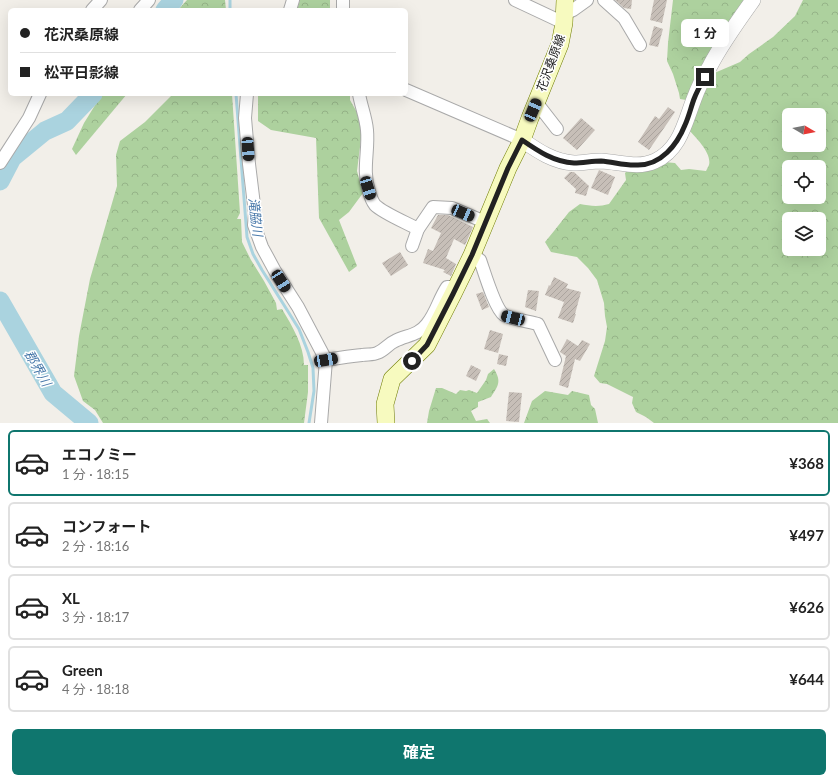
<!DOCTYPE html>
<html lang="ja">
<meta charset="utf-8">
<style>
body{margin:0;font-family:Lato,"Noto Sans JP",sans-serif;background:#f6f6f6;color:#222;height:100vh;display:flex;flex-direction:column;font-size:15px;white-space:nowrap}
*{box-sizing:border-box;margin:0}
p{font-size:13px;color:#767676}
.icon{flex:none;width:22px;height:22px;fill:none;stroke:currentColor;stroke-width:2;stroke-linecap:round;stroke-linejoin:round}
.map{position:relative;height:423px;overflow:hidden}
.panel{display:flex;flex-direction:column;background:#fff;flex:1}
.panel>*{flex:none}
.hud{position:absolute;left:8px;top:8px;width:400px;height:88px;border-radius:6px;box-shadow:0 4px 16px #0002;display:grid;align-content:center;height:88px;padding:0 12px;background:#fff}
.needle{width:26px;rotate:100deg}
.controls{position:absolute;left:782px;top:108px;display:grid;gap:8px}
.controls a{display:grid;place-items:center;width:44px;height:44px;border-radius:6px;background:#fff;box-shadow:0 4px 16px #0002;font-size:20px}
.end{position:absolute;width:18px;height:18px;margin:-9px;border:5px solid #222;background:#fff;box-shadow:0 0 0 2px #fff}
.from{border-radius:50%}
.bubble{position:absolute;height:28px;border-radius:6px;background:#fff;box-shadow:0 4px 16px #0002;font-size:13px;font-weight:700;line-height:28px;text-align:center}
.car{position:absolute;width:12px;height:24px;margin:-12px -6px;border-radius:5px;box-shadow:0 0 3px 1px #0007;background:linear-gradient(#222 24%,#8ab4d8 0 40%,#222 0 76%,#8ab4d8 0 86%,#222 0)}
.hud b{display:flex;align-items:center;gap:14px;height:38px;font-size:15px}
.hud b+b{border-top:1px solid #e0e0e0}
.hud i{width:10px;height:10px;background:#222}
ul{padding:7px 0 0;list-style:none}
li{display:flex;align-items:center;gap:12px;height:66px;margin:0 8px 6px;padding:0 4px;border:2px solid #e0e0e0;border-radius:6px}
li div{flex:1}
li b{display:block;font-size:15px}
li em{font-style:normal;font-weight:700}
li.selected{border-color:#0f766e}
li>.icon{width:36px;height:36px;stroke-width:1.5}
.action{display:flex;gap:8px;margin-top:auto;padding:8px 12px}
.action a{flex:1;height:46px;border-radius:6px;background:#0f766e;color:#fff;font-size:16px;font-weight:700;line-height:46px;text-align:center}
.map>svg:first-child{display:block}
</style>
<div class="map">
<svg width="838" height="423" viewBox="0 0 838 423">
<defs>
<pattern id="forest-crowns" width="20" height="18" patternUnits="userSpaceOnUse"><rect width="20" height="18" fill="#add19e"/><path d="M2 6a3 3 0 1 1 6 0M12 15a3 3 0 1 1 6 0" fill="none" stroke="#95b388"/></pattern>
<pattern id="building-hatch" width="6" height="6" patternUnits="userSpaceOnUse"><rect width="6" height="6" fill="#c7bfb8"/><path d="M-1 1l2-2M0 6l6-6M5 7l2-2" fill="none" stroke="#aba49e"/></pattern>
</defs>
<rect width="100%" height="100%" fill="#f2efe9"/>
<g fill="url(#forest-crowns)" fill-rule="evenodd">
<path d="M187 0H225L226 10H178Z"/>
<path d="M300 0H330V10H297Z"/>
<path d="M673 0H748L686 100 680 99 679 93 673 74 667 61 668 43Z"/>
<path d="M803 0H838V423H654L646 417 636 412 632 403 633 397 607 384 600 383 594 376 605 341 607 327 605 316 604 303 597 280 588 268 577 257 551 252 545 242 554 231 569 212 580 204C590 206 599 207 609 204L626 180 625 173 627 171 664 162 675 163 681 170 689 169 706 171C707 169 708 167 709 165 712 153 696 138 689 130L707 84 712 74 740 62 749 54 773 37 795 16ZM789 115H819V145H789ZM789 167H819V197H789ZM789 219H819V249H789Z"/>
<path d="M102 94H127L76 155 72 149 84 123Z"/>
<path d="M173 94H232L240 213 237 219H241L242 242 251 260 264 281 276 303 277 310 282 309C292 326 304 345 304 365H308V392L304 423H103L95 410 83 401 74 376 79 336 90 279 117 186 116 155 120 141 145 122Z"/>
<path d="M258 94H350V100L363 123 357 171 363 193 349 212 339 220 357 266 349 272 319 218 316 138 271 130 258 121Z"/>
<path d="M494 369C502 382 498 386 491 397L478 402V407L471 411 476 421 487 419 490 423H427L429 411 436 388H442L456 394 460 390 466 391 469 390 477 393 486 380 488 374Z"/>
<path d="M545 391 568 395 572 391 589 395 591 405 595 409 598 423H524L532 401Z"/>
</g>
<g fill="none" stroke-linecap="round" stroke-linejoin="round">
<g stroke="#aad3df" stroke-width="3">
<path d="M230 0V10"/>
<path d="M236 94 247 237 253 254 262 270 299 329 308 352 313 368 314 391 309 423"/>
</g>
<g stroke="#aad3df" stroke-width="19">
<path d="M165 10 174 0"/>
<path d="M0 181 12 158 45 131 67 121 93 94"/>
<path d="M0 301 53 393 89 423"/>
</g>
</g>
<g fill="url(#building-hatch)">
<path d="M615 0H632L631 9 624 8Z"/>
<path d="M654 0H667L662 23 650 20Z"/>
<path d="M654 26 663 29 658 47 649 45Z"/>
<path d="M668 107 675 112 649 150 638 142 655 116 659 119Z"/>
<path d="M581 118 595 130 577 150 563 138Z"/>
<path d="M599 170 615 177 608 195 591 188Z"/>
<path d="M570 172H574L589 186 586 196 575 193 576 189 564 178Z"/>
<path d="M438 215H448L473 227 465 245 454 239 446 258 456 264 451 276 443 272 445 270 423 263 428 249 433 251 441 233 431 228Z"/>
<path d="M400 252 408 265 391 276 382 263Z"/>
<path d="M554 277 568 284 566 288 581 292 575 314H576L573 323 558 318 564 302 545 295 549 285 550 286Z"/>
<path d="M528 290 539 291 536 311 525 307Z"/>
<path d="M483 292 489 307 482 310 476 294Z"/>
<path d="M490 330 503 334 498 353 484 349Z"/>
<path d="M567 339 578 346 582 340 590 344 580 361 575 359 568 388 559 385 566 356 560 352Z"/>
<path d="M499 354 508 356 506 366 497 364Z"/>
<path d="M471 365 481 370 476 381 466 376Z"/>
<path d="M509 392 522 393 519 422 506 421Z"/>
</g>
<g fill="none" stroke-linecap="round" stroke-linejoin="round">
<g stroke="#a9a9a9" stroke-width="14">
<g id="minor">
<path d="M343 0V10"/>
<path d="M515 0 564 23"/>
<path d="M604 0 624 18 640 45"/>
<path d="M92 10 101 0"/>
<path d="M140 10 149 0"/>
<path d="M290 10 293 0"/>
<path d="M564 14 573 10 587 0"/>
<path d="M406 90 522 140"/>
<path d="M247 94 245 118 249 164 255 213 254 225 262 247 275 271 298 307 326 360"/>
<path d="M359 94C361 106 366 118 367 130 369 151 362 170 369 191 370 195 372 201 375 205 383 213 407 223 418 229"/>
<path d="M536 102 557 129"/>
<path d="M0 163 29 118 40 94"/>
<path d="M412 246 418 229 433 207 452 208 485 222"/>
<path d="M472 255 480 260C484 271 495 309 504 315 508 318 531 322 538 324L555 360"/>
<path d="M321 423 326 360C338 358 350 356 362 355 367 354 373 355 377 353 385 350 388 344 395 341 406 335 418 336 427 324 436 313 439 299 447 287H456"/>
</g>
</g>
<g stroke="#a9a9a9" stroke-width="16">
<path id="tertiary" d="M522 140C538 151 554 162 574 163 583 163 592 161 601 161 620 162 638 169 655 161 680 150 685 122 694 99 698 88 704 76 710 66 722 43 738 21 753 0"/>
</g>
<g stroke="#707d05" stroke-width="18">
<path id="secondary" d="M386 423 385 404 392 379 427 345 453 294 472 255 508 168 522 140 530 118 560 44 564 23 565 0"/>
</g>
<use href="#minor" stroke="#fff" stroke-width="12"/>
<use href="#tertiary" stroke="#fff" stroke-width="15"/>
<use href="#secondary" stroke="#f7fabf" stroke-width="17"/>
</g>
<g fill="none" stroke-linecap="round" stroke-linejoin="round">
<path stroke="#222" stroke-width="5" d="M412 361 427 345 453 294 472 255 508 168 522 140C538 151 554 162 574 163 583 163 592 161 601 161 614 162 625 166 638 165 661 165 677 145 685 125 689 116 691 107 694 99 697 91 701 84 705 77"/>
</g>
<g text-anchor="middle" stroke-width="3" stroke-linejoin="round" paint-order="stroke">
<g font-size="12" fill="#222" stroke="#fff">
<text transform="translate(551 63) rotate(-70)" y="4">花沢桑原線</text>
</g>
<g font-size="13" font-style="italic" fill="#4a7aab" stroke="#fff">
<text transform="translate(256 217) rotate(83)" y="5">滝脇川</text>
<text transform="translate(38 368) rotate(60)" y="5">郡界川</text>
</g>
</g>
</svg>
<div class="controls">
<a><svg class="needle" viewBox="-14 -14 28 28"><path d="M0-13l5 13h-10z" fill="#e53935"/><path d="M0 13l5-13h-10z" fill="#767676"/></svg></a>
<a><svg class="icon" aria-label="locate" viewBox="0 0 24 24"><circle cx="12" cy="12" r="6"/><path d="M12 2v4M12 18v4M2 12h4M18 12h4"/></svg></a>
<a><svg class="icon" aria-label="layers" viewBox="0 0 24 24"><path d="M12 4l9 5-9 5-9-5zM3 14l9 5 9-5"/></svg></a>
</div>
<i class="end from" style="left:412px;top:361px"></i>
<i class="end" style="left:705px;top:77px"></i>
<div class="bubble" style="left:681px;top:19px;width:48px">1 分</div>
<i class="car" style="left:533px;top:110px;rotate:23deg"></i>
<i class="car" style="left:248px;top:149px;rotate:176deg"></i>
<i class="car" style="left:368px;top:188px;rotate:163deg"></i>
<i class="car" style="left:463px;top:213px;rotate:113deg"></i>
<i class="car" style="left:281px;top:281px;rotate:147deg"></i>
<i class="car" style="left:513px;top:318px;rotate:284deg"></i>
<i class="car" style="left:326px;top:360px;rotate:80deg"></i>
<div class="hud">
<b><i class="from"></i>花沢桑原線</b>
<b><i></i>松平日影線</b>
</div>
</div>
<section class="panel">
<ul>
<li class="selected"><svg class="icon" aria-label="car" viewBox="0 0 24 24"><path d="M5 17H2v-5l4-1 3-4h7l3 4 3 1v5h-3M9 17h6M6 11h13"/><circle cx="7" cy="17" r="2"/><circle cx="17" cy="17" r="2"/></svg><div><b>エコノミー</b><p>1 分 · 18:15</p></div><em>¥368</em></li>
<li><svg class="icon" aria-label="car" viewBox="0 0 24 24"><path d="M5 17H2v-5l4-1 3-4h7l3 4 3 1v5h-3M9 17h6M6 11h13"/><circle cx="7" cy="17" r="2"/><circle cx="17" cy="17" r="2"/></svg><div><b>コンフォート</b><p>2 分 · 18:16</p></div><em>¥497</em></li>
<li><svg class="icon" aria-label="car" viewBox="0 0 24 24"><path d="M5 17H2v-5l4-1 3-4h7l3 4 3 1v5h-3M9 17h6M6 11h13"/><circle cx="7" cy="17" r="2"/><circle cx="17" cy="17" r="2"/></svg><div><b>XL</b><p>3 分 · 18:17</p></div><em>¥626</em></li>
<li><svg class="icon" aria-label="car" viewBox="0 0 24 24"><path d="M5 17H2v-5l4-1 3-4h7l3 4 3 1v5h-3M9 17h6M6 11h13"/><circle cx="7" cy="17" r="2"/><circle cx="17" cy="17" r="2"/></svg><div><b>Green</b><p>4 分 · 18:18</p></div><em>¥644</em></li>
</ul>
<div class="action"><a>確定</a></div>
</section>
